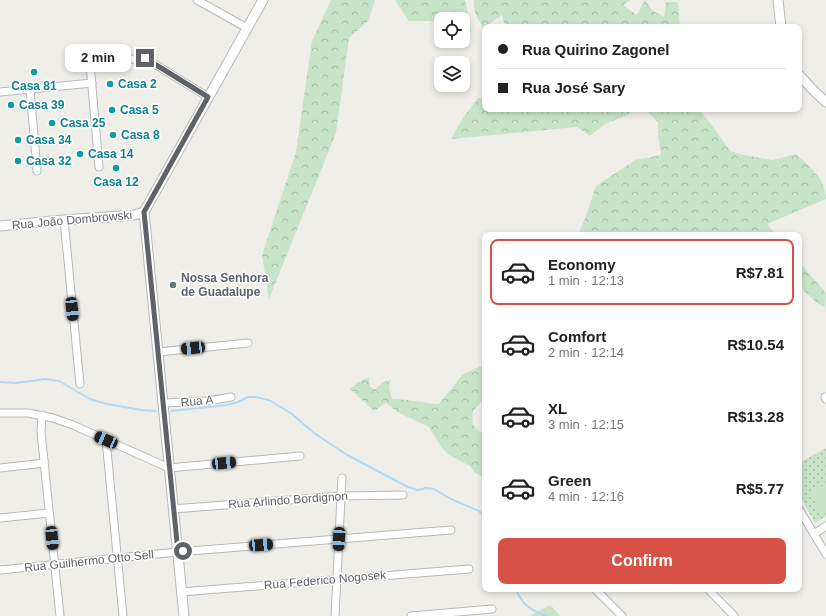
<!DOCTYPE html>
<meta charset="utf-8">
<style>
body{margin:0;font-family:Arial,sans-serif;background:#f6f6f6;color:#222;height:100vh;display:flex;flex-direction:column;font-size:15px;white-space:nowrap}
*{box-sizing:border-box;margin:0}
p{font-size:13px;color:#767676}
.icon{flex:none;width:22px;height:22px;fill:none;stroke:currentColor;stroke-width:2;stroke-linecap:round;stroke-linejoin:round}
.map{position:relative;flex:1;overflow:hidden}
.details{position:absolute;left:482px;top:232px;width:320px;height:360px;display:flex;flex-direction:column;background:#fff;border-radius:8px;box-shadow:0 2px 6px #0003}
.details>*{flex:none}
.hud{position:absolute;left:482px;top:24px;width:320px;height:88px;border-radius:8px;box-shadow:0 2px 6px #0003;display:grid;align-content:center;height:88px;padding:0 16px;background:#fff}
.controls{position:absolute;left:434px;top:12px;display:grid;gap:8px}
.controls a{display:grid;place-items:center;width:36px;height:36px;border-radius:8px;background:#fff;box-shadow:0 2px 6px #0003;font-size:20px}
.end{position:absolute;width:18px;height:18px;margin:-9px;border:5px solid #5f6266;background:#fff;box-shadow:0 0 0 2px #fff}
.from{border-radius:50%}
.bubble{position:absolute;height:28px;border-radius:8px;background:#fff;box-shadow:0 2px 6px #0003;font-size:13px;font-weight:600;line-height:28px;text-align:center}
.car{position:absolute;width:12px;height:24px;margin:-12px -6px;border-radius:5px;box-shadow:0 0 3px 1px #0007;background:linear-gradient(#222 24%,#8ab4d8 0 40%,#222 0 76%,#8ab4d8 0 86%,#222 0)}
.hud b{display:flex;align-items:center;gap:14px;height:38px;font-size:15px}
.hud b+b{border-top:1px solid #e0e0e0}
.hud i{width:10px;height:10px;background:#222}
ul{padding:7px 0 0;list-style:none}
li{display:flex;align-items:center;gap:12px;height:66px;margin:0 8px 6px;padding:0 8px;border:2px solid transparent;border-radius:8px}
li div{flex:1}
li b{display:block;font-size:15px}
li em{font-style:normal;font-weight:600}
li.selected{border-color:#d75147}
li>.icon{width:36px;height:36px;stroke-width:1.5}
.action{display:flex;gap:8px;margin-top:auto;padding:8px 16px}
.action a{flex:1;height:46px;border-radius:8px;background:#d75147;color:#fff;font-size:16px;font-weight:600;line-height:46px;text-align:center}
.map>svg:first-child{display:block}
</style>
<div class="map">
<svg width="826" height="616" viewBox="0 0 826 616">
<defs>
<pattern id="green-dots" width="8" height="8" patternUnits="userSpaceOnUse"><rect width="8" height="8" fill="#c8e4c8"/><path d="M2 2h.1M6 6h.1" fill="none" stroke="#a6bca6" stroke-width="1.8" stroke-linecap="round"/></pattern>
<pattern id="forest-crowns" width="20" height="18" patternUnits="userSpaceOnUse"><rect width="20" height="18" fill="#c8e4c8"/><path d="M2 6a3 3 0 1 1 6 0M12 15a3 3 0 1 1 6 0" fill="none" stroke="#a6bca6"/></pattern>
</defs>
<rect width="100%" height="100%" fill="#f0eee8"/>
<path fill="url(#green-dots)" d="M826 448V516L815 523 799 495V472L801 471 799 463Z"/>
<g fill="url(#forest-crowns)">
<path d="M331 0H375L368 21 349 38 336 133 269 299 262 255 296 152 312 41Z"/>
<path d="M396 0H465L471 31 463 32V19H451V17L441 19V20L438 21H409L396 2Z"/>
<path d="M474 0H631L623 5 637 15 645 0 652 10 664 17 666 2H678L680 27H505L502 15 484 28C477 19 473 12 474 0Z"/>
<path d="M478 98 485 99V109H638L623 117 605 124 590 136 577 127 451 139 463 118Z"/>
<path d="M645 109H698L708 120 730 151 744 155 773 160 796 154C810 167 826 179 826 199L767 224 776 235H578L587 213 596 186 635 160 661 155 658 135V122Z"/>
<path d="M799 262 826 293 825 308 815 301 802 289H799Z"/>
<path d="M481 366 485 369V398L473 411C472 425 472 427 485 434V478L475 473 470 466 449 455 441 447 429 427 399 413 386 403 374 411 350 389 357 383 369 377 370 387 375 389 384 382 391 380 389 387 392 399C408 399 423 403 439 404L463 374Z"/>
<path d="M550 605 560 616H529Z"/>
</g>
<path fill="#c8e4c8" d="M826 484V510L821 513 810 493Z"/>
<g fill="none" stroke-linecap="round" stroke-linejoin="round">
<g stroke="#b2d8f6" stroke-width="2">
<path d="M0 382 16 383 45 379 59 381 90 399 107 404 141 410 156 411"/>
<path d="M171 411 227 405 238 402 248 397H256L269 400 292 414 314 433 347 455 408 487 418 490 426 488 434 489 451 499 479 511 483 515 485 521"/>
<path d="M516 589C519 598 526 607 535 611 539 613 543 614 547 616"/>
</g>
<g stroke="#b5b7bb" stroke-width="9">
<g id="minor">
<path d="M197 0 247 28"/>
<path d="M122 60 145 58 208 97"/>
<path d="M30 89 37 171"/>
<path d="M0 92 92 83"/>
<path d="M99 167 90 64 114 61"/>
<path d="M64 220 80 384"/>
<path d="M158 352 248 343"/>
<path d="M825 397 826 399"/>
<path d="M163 403 208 401 231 397"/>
<path d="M0 413H28L53 418 73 425 169 468 300 456"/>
<path d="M42 415 41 432 60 616"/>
<path d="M106 440 123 616"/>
<path d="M0 468 45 463"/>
<path d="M173 509 341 496 403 495"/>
<path d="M799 509 826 554"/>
<path d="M0 518 49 513"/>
<path d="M814 534 826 526"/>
<path d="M0 570 177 552 451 530"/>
<path d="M595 589 622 616"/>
<path d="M708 589 734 616"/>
<path d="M181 592 469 569"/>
<path d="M335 616 342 478"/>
<path d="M411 616 492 609"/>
</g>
</g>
<g stroke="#b5b7bb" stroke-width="11">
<g id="tertiary">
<path d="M778 0 781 27"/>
<path d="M799 75 815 92 826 102"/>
<path d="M0 226 64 220 134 215 144 212"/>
<path d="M184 616 144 212 263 0"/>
</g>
</g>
<use href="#minor" stroke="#fff" stroke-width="7"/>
<use href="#tertiary" stroke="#fff" stroke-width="9"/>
</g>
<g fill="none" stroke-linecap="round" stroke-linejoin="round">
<path stroke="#5f6266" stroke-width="5" d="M145 58 208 97 144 212 178 552 183 551"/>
</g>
<g fill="#0f9aa8" stroke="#fff" stroke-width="1.5">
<circle cx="34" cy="72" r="4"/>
<circle cx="110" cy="84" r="4"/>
<circle cx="11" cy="105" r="4"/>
<circle cx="112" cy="110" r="4"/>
<circle cx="52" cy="123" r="4"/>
<circle cx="113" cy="135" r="4"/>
<circle cx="18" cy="140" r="4"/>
<circle cx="80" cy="154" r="4"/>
<circle cx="18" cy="161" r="4"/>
<circle cx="116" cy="168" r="4"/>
</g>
<circle fill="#6b7280" stroke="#fff" stroke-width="1.5" cx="173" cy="285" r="4"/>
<g text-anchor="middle" stroke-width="3" stroke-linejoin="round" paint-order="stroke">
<g font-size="12" font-weight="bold" fill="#0d838f" stroke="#fff" text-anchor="start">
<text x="118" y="88">Casa 2</text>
<text x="34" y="90" text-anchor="middle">Casa 81</text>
<text x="19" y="109">Casa 39</text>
<text x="120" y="114">Casa 5</text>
<text x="60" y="127">Casa 25</text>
<text x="121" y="139">Casa 8</text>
<text x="26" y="144">Casa 34</text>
<text x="88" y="158">Casa 14</text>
<text x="26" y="165">Casa 32</text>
<text x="116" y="186" text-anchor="middle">Casa 12</text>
</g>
<g font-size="12" fill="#5f6266" stroke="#fff">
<text transform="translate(72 220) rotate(-5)" y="4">Rua João Dombrowski</text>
<text transform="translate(197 401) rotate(-5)" y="4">Rua A</text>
<text transform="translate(288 500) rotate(-4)" y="4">Rua Arlindo Bordignon</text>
<text transform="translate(89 561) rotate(-6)" y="4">Rua Guilhermo Otto Sell</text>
<text transform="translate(325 580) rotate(-5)" y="4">Rua Federico Nogosek</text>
</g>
<g font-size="12" font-weight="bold" fill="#5b616d" stroke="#fff" text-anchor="start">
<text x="181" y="282">Nossa Senhora<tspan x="181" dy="14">de Guadalupe</tspan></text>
</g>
</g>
</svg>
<div class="controls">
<a><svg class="icon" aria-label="locate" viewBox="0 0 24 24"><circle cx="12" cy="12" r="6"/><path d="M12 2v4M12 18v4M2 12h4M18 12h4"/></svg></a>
<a><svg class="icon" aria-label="layers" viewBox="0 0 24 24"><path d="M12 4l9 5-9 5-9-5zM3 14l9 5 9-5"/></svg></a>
</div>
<i class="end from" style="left:183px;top:551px"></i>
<i class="end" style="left:145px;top:58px"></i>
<div class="bubble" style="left:65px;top:44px;width:66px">2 min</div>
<i class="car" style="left:72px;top:309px;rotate:174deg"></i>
<i class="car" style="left:193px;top:348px;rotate:264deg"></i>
<i class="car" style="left:106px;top:440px;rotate:293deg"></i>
<i class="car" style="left:224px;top:463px;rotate:85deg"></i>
<i class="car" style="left:52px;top:538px;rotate:174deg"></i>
<i class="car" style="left:339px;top:539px;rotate:183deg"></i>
<i class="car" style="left:261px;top:545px;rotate:86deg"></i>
<div class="hud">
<b><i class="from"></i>Rua Quirino Zagonel</b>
<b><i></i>Rua José Sary</b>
</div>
<section class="details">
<ul>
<li class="selected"><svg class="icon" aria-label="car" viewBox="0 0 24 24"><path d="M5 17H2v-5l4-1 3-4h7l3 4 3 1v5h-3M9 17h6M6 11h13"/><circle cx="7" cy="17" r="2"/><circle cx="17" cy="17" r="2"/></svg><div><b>Economy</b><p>1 min · 12:13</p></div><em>R$7.81</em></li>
<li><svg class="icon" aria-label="car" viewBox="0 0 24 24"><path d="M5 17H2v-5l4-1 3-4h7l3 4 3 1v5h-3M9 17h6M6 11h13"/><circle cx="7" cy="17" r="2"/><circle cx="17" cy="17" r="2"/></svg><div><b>Comfort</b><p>2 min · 12:14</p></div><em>R$10.54</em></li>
<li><svg class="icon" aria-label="car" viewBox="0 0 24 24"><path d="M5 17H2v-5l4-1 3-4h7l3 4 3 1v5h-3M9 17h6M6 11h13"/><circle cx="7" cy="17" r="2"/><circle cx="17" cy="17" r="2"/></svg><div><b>XL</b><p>3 min · 12:15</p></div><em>R$13.28</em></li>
<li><svg class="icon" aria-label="car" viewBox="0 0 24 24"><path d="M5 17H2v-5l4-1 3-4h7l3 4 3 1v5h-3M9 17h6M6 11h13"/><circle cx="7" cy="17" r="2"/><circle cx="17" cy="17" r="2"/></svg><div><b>Green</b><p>4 min · 12:16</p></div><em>R$5.77</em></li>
</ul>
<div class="action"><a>Confirm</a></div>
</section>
</div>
